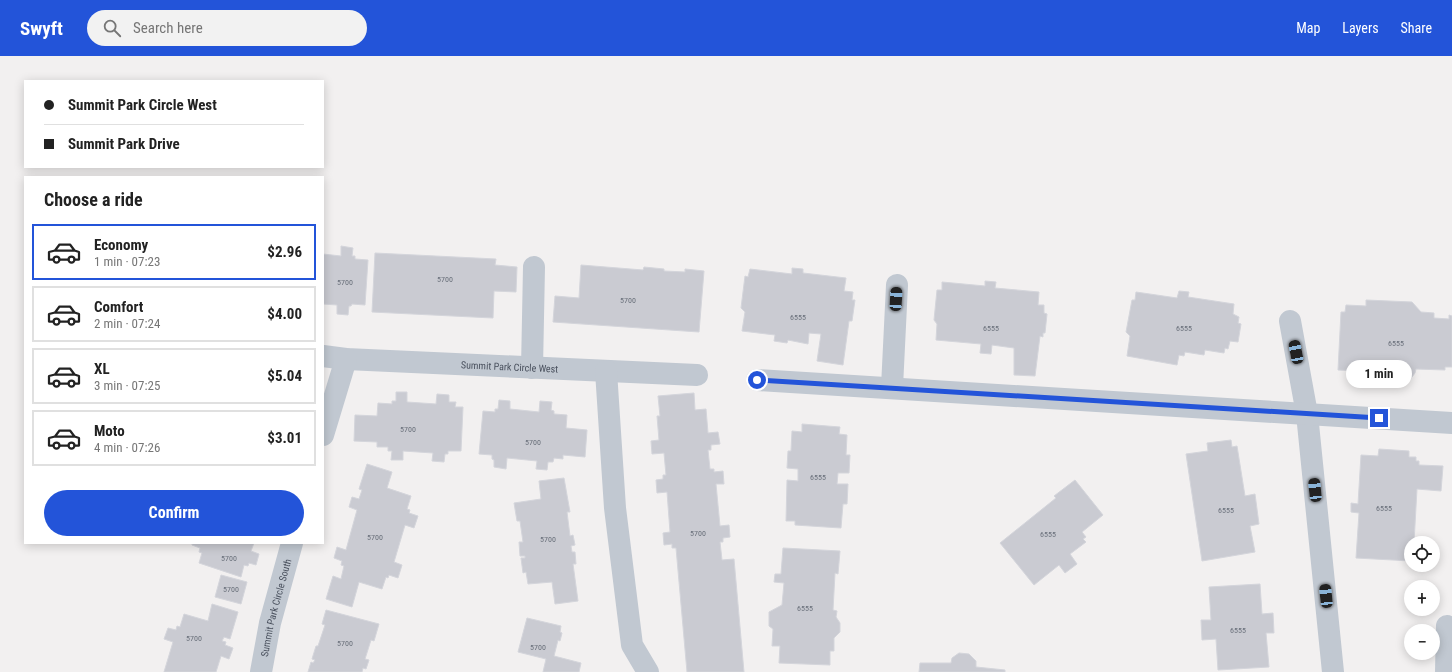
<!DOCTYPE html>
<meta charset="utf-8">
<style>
body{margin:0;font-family:"Roboto Condensed",sans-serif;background:#f2f2f2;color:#222;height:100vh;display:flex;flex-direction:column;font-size:15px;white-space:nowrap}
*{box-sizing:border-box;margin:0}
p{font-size:13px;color:#767676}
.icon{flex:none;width:22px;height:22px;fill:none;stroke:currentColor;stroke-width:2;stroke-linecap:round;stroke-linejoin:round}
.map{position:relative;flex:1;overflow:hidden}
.sheet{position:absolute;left:24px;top:120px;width:300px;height:368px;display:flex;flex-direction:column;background:#fff;border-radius:0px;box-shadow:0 2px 10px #0003}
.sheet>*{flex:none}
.hud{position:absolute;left:24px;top:24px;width:300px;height:88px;border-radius:0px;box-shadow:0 2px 10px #0003;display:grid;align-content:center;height:88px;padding:0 20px;background:#fff}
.buttons{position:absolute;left:1404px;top:480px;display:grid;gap:8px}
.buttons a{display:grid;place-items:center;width:36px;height:36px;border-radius:50%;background:#fff;box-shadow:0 2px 10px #0003;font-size:20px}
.end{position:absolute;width:18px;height:18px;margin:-9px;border:5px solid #2354d9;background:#fff;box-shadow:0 0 0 2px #fff}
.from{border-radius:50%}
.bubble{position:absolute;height:28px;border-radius:14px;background:#fff;box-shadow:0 2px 10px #0003;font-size:13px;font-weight:700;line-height:28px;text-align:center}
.car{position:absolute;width:12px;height:24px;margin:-12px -6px;border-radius:5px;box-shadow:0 0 3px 1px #0007;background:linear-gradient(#222 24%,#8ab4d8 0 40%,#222 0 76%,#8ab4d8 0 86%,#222 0)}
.hud b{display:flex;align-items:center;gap:14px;height:38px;font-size:15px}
.hud b+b{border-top:1px solid #e0e0e0}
.hud i{width:10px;height:10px;background:#222}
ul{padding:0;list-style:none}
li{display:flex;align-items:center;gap:12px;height:56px;margin:0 8px 6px;padding:0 12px;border:2px solid #e0e0e0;border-radius:0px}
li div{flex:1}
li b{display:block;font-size:15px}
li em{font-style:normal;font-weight:700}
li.on{border-color:#2354d9}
li>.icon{width:36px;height:36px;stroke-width:1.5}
h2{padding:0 20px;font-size:18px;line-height:48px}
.action{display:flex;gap:8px;margin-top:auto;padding:8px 20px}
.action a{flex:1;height:46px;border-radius:24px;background:#2354d9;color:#fff;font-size:16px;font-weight:700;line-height:46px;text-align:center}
header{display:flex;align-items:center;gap:24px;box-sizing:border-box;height:56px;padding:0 20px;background:#2354d9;color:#fff}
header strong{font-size:19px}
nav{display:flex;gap:22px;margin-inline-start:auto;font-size:14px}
.search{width:280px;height:36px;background:#f2f2f2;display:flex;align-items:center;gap:10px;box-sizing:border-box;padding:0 14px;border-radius:22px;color:#767676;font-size:15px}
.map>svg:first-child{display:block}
</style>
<header>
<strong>Swyft</strong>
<div class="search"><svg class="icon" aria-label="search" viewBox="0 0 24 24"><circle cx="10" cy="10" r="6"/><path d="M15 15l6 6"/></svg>Search here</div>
<nav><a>Map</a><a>Layers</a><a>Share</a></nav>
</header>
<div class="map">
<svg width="1452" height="616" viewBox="0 0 1452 616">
<rect width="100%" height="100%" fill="#f2f0f0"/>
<g fill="#cacbd2" stroke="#d4d5db">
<path d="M341 190 353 192 352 200H355V203L368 204 365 249 352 248 351 250H349L348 259 337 258V249L323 248V198L341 200Z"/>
<path d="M375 197 496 203 495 209 517 211 516 236 494 235 493 262 372 256Z"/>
<path d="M581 209 643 214 644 211 664 213V215L685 216V213L704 215 699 276 553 266 555 240 579 242Z"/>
<path d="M792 212 803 213V217L846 222 844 235 853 236 852 244H855L852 265H849L843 309 817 305 821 278 809 277 808 288 788 284 787 287 774 285 775 279 742 275 745 256 741 252 745 220 748 221 750 213 792 218Z"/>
<path d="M985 225 996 226 995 232 1039 236 1038 249H1044V257L1047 258 1045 277H1043V281L1040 280 1035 320 1014 319V292L992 289 991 298 980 297 981 288 936 284 937 268 934 264 937 234H942V226L985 230Z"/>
<path d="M1179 235 1189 236 1188 241 1234 248 1233 258 1239 261 1238 267 1241 268 1238 286 1230 285 1228 293 1225 292 1224 297 1205 294 1204 299 1185 296 1184 300 1179 299 1177 309 1127 300 1130 280 1126 276 1132 244H1135L1136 236 1177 242Z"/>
<path d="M1366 244 1412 246 1421 256 1434 257V262L1449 263V259L1452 260V311H1445V314L1416 313 1415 317 1409 325 1399 324 1392 316 1338 314 1341 256H1345L1346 249 1366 250Z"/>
<path d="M396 336H407V346L436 348 437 338 449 339V346H456L455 351H463L461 395H448V398H445L444 406 432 405 433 397 403 395V404H391L392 395H388V391H377V386L354 385 355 359 377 360 378 347 392 348V345H396Z"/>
<path d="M694 337 695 354 706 353 708 377 718 376 720 388 711 389V394H708L710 413H714V416L723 415 724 428H716L720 470 729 469 730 481 723 482V486H720L722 504 734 503 744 616H687L676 492H672V488L664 489 663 477 670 476 667 436 657 437 656 424 663 423V419H666L664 397 652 398 651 385 659 384 657 360H660L658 340Z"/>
<path d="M499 344 510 345V353L539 356 540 345 552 346 551 354 554 355V358L567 359 566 372 587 374 585 401 563 399V403L554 402 553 406H548L547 414 536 413 537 405 507 402 506 413 494 411V404L492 403V399L479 398 483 355 495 356V353H498Z"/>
<path d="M802 368 840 371 839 378 847 379 846 399H850L849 417H838L837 428H848L847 448H843L841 472 795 469V465H786L787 424 798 425V413L787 412 788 395H791L792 375 802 376Z"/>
<path d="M1231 384 1232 391 1237 390 1245 440 1255 438 1259 468 1250 470 1255 496 1202 505 1186 398 1208 395 1207 387Z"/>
<path d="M1379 393 1409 395V401H1416V405H1419V409L1443 410 1441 435 1417 433 1414 487H1411V505L1356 502 1359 457 1351 456V447L1358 448 1361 399 1378 400Z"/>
<path d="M367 408 392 416 387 432 411 440 407 453 410 454 409 457 418 460 414 472 405 469 394 506 402 509 398 522 389 519 388 522 386 521 382 533 359 526 352 551 326 543 333 520 341 523 344 510 341 509 342 505 334 502 337 491 346 494 357 454 349 451 352 441 359 443 362 434 359 433Z"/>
<path d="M564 422 570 456H567L570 480 573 479 575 489 571 490 572 496H575L576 508H573L578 545 555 548 552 526 528 528 526 516 523 517 521 502H525V500H520L519 486H523L520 465H517L514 447 541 443 539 425Z"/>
<path d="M1075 424 1103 459 1082 476 1086 481 1083 483 1086 486 1070 498 1077 508 1065 517 1059 509 1034 529 1000 487 1056 442 1054 440Z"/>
<path d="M192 487H254L251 495 259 498 256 509 249 507 248 510 244 509 241 521 199 507 202 497 199 496 200 492 192 489Z"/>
<path d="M783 492 840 495 838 518 835 517 833 554 837 555 836 561 840 567V576L834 582V595H830V609L779 607 780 590H772L773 573 769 570V556L782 549 784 527 774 526 775 518H781Z"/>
<path d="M221 519 247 526 241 548 215 541Z"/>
<path d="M1260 528 1262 558 1273 557 1274 577H1266L1269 611 1218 614 1216 583 1202 584 1201 564H1211L1209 531Z"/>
<path d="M212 548 238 556 230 583 224 581 222 585 226 586 225 589 233 592 229 603 221 600 216 616H164L173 586 164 583 168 572 176 574 177 570 180 571 184 558 208 565Z"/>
<path d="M326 554 379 568 374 585 371 584 365 603 369 604 366 613 363 612 362 616H308L311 606 313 607 315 604 312 603 316 590H318L325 569 322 568Z"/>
<path d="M527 562 561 570 560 576 562 577 560 585 558 584 554 600 581 607 579 616H543L546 603 518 596Z"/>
<path d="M959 597 969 598 976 605V611L1005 614V616H919L920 607H951L952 602Z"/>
</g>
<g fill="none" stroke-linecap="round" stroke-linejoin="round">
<g stroke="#c1c8d1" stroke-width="22">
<path d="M1290 265 1307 358 1333 616"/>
<path id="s1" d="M323 300 346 303 697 319"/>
<path d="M532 312 534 211"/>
<path d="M606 315 615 452 632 589 648 616"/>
<path d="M757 324 1452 367"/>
<path d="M892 331 897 229"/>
<path d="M323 379 346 303"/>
<path id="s2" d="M261 616 270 567 292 487"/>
<path d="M1446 616 1447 570"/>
</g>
</g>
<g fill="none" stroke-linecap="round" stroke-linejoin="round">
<path stroke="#2354d9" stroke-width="5" d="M757 324 1379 362"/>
</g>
<g text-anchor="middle" stroke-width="3" stroke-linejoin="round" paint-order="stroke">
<g font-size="8" fill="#696f7a">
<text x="445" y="226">5700</text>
<text x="345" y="229">5700</text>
<text x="628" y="247">5700</text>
<text x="798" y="264">6555</text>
<text x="991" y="275">6555</text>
<text x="1184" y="275">6555</text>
<text x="1396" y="290">6555</text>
<text x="408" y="376">5700</text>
<text x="533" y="389">5700</text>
<text x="818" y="424">6555</text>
<text x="1384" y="455">6555</text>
<text x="1226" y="457">6555</text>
<text x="698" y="480">5700</text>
<text x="1048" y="481">6555</text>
<text x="375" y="484">5700</text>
<text x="548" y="486">5700</text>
<text x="229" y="505">5700</text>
<text x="231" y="536">5700</text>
<text x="805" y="555">6555</text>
<text x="1238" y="577">6555</text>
<text x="194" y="585">5700</text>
<text x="345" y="590">5700</text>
<text x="538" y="594">5700</text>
</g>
<g font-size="10" fill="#49505d" stroke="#fff">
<text dy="4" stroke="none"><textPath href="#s1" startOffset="187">Summit Park Circle West</textPath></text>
<text dy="4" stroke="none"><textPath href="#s2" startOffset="66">Summit Park Circle South</textPath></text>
</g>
</g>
</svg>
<div class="buttons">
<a><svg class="icon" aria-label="locate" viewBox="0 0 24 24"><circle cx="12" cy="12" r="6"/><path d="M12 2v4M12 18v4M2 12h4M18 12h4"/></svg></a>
<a>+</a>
<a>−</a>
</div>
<i class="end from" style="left:757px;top:324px"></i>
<i class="end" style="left:1379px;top:362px"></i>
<div class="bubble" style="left:1346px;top:304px;width:66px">1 min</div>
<i class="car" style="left:896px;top:243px;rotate:3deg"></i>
<i class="car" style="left:1296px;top:296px;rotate:349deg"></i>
<i class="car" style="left:1315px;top:434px;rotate:354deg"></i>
<i class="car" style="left:1326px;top:540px;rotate:354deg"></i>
<div class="hud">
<b><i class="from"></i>Summit Park Circle West</b>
<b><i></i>Summit Park Drive</b>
</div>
<section class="sheet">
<h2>Choose a ride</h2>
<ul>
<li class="on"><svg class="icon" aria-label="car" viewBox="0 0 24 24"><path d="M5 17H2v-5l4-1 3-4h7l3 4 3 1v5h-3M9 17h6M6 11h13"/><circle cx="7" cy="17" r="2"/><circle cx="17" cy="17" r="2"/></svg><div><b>Economy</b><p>1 min · 07:23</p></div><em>$2.96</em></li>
<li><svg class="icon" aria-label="car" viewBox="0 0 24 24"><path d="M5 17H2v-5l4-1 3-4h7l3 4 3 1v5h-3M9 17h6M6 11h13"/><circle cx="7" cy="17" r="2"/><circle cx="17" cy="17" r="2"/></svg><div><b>Comfort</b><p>2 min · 07:24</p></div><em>$4.00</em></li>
<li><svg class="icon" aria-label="car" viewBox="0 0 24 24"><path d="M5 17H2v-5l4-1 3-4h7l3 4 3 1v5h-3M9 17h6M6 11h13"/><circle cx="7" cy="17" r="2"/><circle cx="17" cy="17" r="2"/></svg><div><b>XL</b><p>3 min · 07:25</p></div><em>$5.04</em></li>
<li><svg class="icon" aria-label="car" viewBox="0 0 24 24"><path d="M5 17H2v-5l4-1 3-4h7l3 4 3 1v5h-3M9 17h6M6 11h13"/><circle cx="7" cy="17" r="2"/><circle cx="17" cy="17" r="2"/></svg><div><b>Moto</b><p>4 min · 07:26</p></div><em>$3.01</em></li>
</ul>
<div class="action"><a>Confirm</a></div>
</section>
</div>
